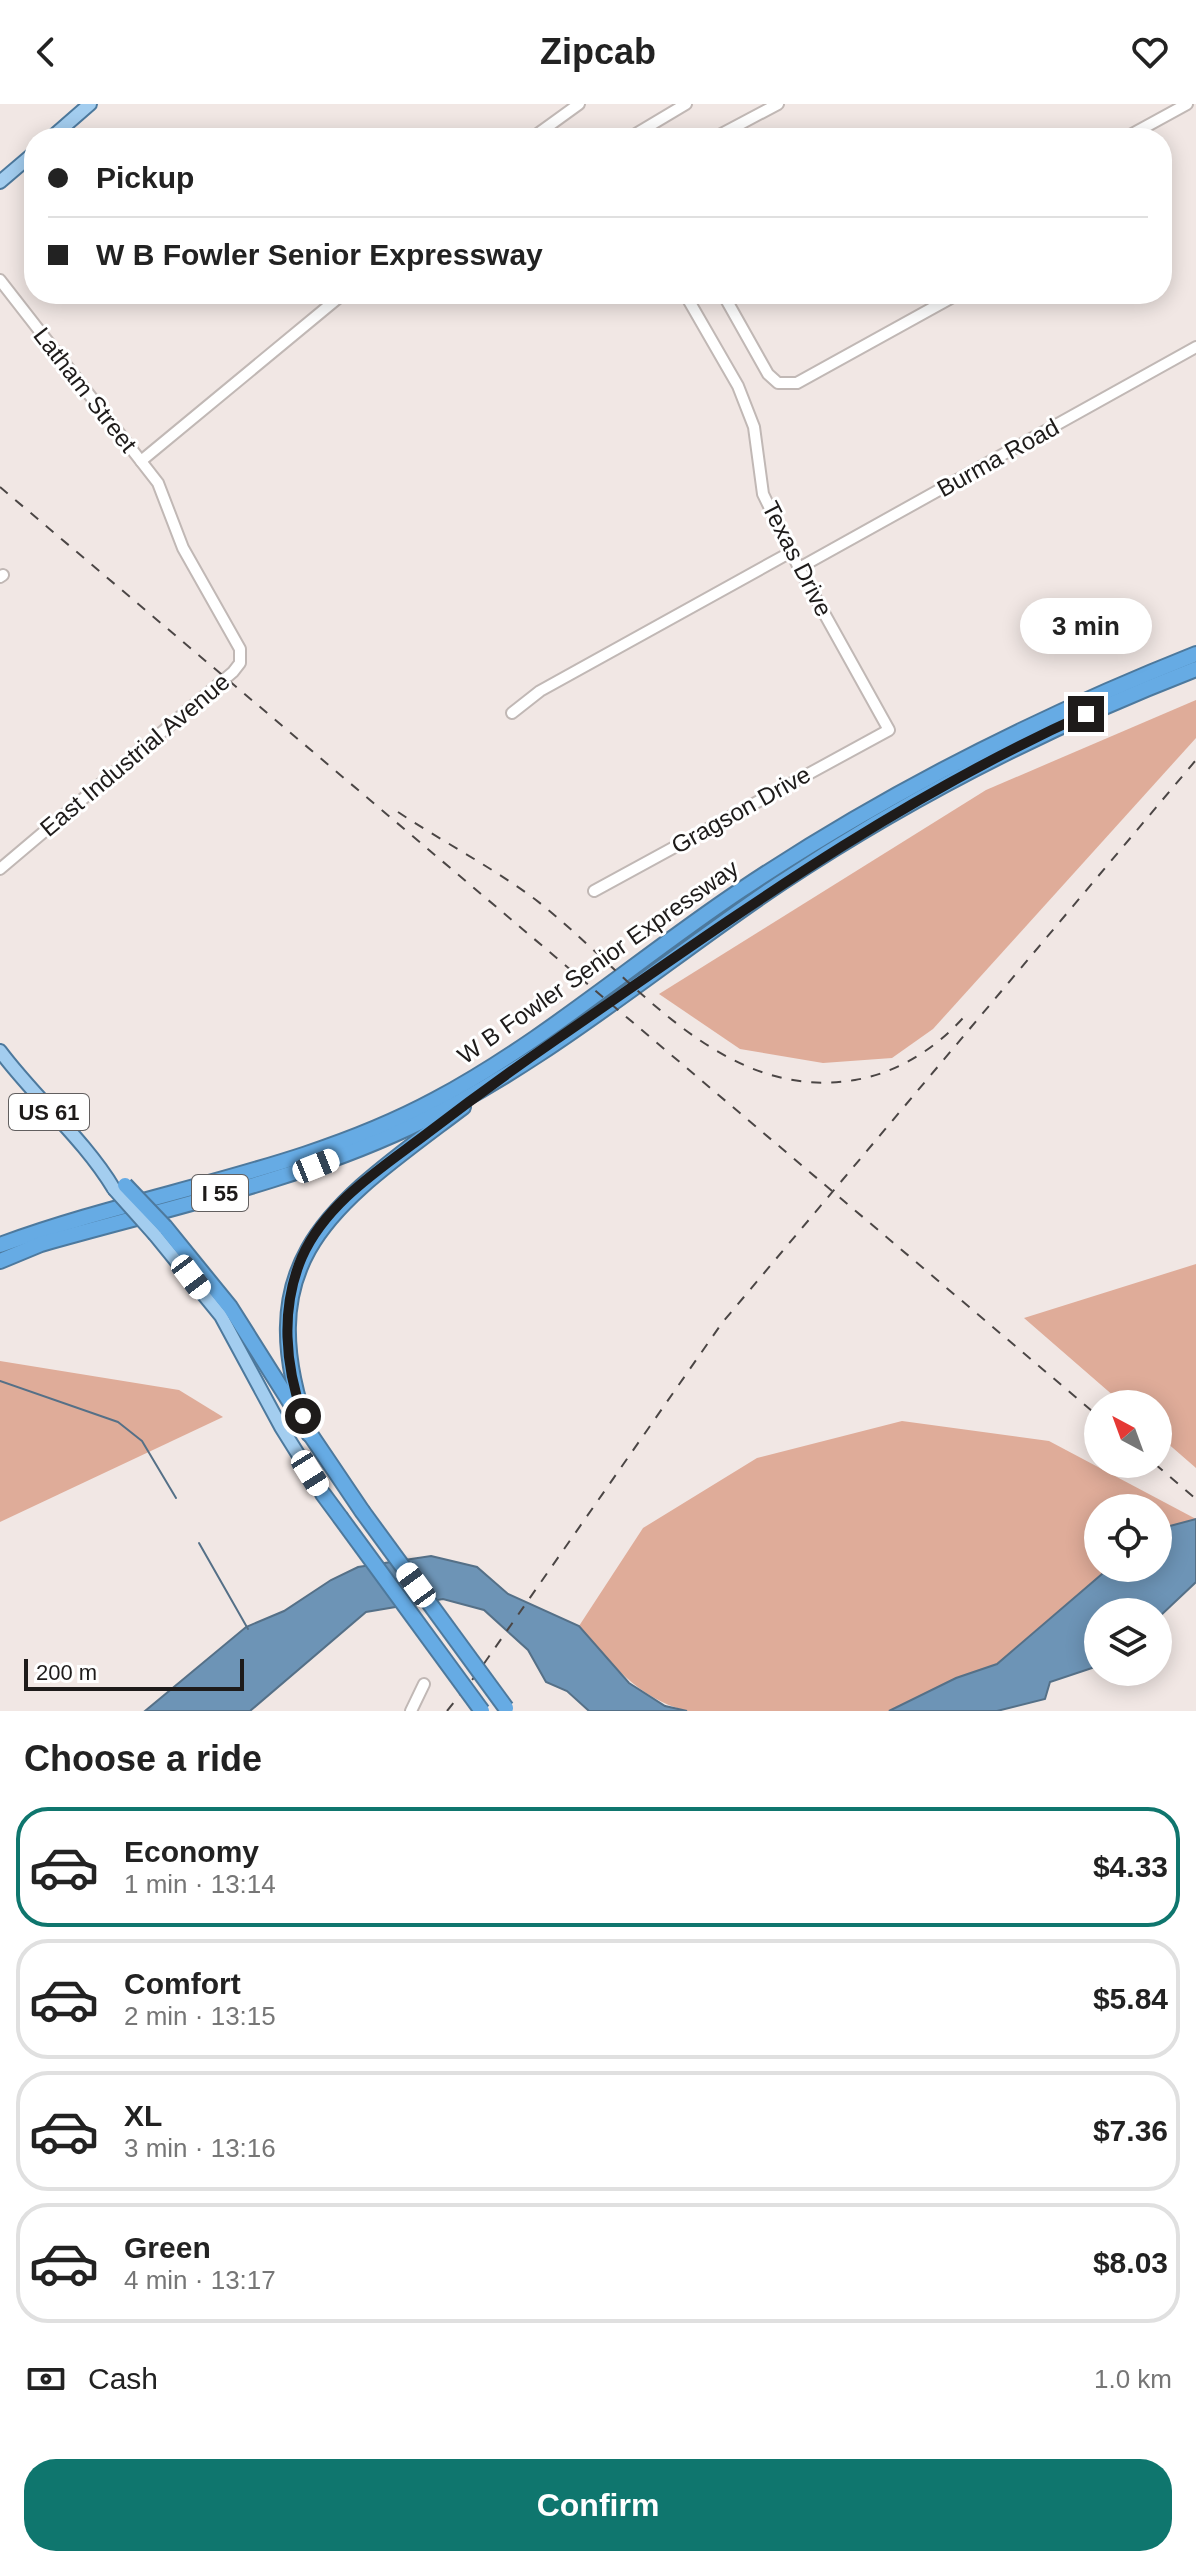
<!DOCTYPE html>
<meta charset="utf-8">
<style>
body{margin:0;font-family:Helvetica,sans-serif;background:#f6f6f6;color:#222;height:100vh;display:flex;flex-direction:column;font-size:30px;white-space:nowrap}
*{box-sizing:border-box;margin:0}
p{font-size:26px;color:#767676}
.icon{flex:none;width:44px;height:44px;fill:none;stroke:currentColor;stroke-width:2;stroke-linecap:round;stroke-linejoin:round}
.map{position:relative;height:1607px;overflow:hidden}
.panel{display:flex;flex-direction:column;background:#fff;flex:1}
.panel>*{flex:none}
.hud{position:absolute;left:24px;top:24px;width:1148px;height:176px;border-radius:32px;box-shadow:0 4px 20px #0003;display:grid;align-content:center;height:176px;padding:0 24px;background:#fff}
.needle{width:52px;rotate:319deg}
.controls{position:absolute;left:1084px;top:1286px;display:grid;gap:16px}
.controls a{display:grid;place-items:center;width:88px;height:88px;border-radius:50%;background:#fff;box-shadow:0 4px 20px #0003;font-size:40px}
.scale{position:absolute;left:24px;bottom:20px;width:220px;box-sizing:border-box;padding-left:8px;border:4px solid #1e1b1a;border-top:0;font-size:22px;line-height:28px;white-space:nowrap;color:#1e1b1a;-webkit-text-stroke:6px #fff;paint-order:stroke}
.end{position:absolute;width:36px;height:36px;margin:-18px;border:10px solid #1e1b1a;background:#fff;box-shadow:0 0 0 4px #fff}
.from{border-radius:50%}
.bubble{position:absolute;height:56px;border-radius:28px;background:#fff;box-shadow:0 4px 20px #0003;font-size:26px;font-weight:600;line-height:56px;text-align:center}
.car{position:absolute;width:24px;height:48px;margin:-24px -12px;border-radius:10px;box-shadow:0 0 6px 2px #0007;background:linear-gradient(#fff 24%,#345 0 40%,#fff 0 76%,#345 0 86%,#fff 0)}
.hud b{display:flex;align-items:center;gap:28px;height:76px;font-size:30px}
.hud b+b{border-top:2px solid #e0e0e0}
.hud i{width:20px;height:20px;background:#222}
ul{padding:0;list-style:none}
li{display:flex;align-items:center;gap:24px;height:120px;margin:0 16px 12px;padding:0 8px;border:4px solid #e0e0e0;border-radius:32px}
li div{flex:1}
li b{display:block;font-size:30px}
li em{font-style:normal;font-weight:600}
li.current{border-color:#0f766e}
li>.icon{width:72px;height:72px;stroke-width:1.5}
h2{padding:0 24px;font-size:36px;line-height:96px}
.pay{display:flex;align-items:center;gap:20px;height:88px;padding:0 24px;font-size:30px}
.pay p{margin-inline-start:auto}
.primary-button{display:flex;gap:16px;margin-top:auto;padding:16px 24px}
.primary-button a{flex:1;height:92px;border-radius:32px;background:#0f766e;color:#fff;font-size:32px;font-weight:600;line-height:92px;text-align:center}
header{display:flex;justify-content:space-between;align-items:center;height:104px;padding:0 24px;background:#fff;font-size:36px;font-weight:600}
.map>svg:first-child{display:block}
</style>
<header><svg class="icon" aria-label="back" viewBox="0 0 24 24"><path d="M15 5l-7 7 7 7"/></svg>Zipcab<svg class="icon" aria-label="heart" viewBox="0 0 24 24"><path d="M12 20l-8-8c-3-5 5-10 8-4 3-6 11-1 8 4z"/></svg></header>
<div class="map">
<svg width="1196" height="1607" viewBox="0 0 1196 1607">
<rect width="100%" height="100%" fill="#f1e7e4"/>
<g fill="#dfac99">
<path d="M1196 596V634L933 925 892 954 823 959 740 945 659 890 986 686Z"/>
<path d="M1196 1160V1364L1158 1331V1300H1123L1024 1214Z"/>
<path d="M0 1257 179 1286 223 1313 0 1418Z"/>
<path d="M902 1317 1049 1337 1196 1415 1166 1423 1158 1436V1404H1098V1464H1109L997 1560 956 1574 903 1603 889 1607H687C637 1594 611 1559 579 1522L643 1424 757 1354Z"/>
</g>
<g fill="#6d94b6" stroke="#557087" stroke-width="2">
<path d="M1196 1415V1478L1158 1514V1508H1098V1562L1050 1578 1045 1595 997 1607H889L956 1574 997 1560 1109 1464H1158V1436L1166 1423Z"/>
<path d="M431 1452 477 1463 508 1490 579 1522 629 1579 665 1602 687 1607H589L567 1587 546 1578 528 1546 484 1506 443 1495 366 1508 250 1607H145L246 1523 284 1507 331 1476 358 1463Z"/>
</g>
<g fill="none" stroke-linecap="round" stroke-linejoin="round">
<g stroke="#557087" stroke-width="2">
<path d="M0 1277 118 1318 142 1337 176 1394"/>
<path d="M199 1439 248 1525"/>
</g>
<g stroke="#c1b8b5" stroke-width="14">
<g id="minor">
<path d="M532 34 579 0"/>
<path d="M629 34 686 0"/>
<path d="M714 34 778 0"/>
<path d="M1125 34 1187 0"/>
<path d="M0 176 158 379 183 444 240 545V559L233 568 0 765"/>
<path d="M723 190 768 270 778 279H797L958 190"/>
<path d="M141 357 343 190"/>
<path d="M799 464 1196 243"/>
<path d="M0 473 3 471"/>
<path d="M512 609 540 587 791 448"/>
<path d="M594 787 889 626 799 464 763 390 754 323 738 282 685 190"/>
<path d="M411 1607 424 1580"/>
</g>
</g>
<g stroke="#4d799d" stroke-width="16">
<g id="major">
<path d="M51 34 90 0"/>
<path d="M0 78 34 49"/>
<path d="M0 947C35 994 84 1035 114 1085"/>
<path d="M155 1131 221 1212 281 1323 323 1390"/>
</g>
</g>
<g stroke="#4d799d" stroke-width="18">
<g id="highway">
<path d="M165 1123 230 1203 295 1306"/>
<path d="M0 1141C143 1088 299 1069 435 996 544 938 639 854 741 786 886 689 1035 614 1196 550"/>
<path d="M0 1157 41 1140C164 1105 292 1078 408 1024 542 962 657 862 779 780 910 693 1049 622 1196 565"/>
<path d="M306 1324 362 1407"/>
<path d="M309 1330C245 1152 335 1100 463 1003"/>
<path d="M323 1390 340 1413"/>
</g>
</g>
<use href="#minor" stroke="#fff" stroke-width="10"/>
<use href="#major" stroke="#a3cdef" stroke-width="12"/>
<use href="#highway" stroke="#66abe4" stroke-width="14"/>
<g stroke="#4b4645" stroke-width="2" stroke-dasharray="10 10" stroke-linecap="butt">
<path d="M0 383 1098 1312"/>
<path d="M398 708C443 738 492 763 536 796 631 870 720 999 855 976 897 969 935 945 963 914"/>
<path d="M1155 1360 1196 1395"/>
<path d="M447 1607 476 1571 722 1219 1196 656"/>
</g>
<g stroke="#4d799d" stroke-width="16" stroke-linecap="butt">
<path id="major-bridge" d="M114 1085 155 1131"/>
</g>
<g stroke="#4d799d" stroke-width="18" stroke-linecap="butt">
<g id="highway-bridge">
<path d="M125 1081 165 1123"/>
<path d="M362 1407 506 1604"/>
<path d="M340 1413 482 1607"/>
</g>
</g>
<use href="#major-bridge" stroke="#a3cdef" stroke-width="12"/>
<use href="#highway-bridge" stroke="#66abe4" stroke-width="14"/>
</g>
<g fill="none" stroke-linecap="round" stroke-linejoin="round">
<path stroke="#1e1b1a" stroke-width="10" d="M303 1312C285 1262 280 1204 302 1153 326 1099 380 1065 425 1031 468 998 512 966 557 935 731 815 891 698 1086 610"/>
</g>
<g text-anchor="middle" stroke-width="6" stroke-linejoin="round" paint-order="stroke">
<g fill="#fff" stroke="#625f5f" stroke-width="2">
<rect x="9" y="990" width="80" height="36" rx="6"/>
<rect x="192" y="1071" width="56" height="36" rx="6"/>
</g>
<g font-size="22" font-weight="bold" fill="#1e1b1a">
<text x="49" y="1016">US 61</text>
<text x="220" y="1097">I 55</text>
</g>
<g font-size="24" fill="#1e1b1a" stroke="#fff">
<text transform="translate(85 286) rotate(52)" y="8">Latham Street</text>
<text transform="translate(998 354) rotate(-29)" y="8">Burma Road</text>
<text transform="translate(797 455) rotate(63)" y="8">Texas Drive</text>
<text transform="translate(135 651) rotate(-40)" y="8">East Industrial Avenue</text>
<text transform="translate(741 706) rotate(-29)" y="8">Gragson Drive</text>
<text transform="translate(598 858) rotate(-35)" y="8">W B Fowler Senior Expressway</text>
</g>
</g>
</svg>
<div class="controls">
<a><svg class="needle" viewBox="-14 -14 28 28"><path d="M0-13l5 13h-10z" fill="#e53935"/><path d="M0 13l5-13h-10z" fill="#767676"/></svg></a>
<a><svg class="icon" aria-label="locate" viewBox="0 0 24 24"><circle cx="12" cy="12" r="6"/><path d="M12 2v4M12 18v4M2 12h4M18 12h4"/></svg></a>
<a><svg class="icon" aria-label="layers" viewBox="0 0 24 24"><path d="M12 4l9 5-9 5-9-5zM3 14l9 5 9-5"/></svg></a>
</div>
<div class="scale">200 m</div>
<i class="end from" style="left:303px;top:1312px"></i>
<i class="end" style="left:1086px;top:610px"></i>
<div class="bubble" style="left:1020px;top:494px;width:132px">3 min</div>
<i class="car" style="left:316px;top:1062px;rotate:68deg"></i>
<i class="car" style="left:191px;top:1173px;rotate:143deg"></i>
<i class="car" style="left:310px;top:1369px;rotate:148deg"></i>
<i class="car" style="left:416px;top:1481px;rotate:324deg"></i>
<div class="hud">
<b><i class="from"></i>Pickup</b>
<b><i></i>W B Fowler Senior Expressway</b>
</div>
</div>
<section class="panel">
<h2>Choose a ride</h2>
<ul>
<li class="current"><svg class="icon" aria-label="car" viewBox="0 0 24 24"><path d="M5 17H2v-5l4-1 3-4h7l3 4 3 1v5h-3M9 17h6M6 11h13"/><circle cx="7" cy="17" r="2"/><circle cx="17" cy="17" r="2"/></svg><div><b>Economy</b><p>1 min · 13:14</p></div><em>$4.33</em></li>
<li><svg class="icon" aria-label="car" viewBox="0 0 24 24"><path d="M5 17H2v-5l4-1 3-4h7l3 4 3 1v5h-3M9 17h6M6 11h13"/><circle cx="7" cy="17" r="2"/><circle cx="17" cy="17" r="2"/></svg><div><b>Comfort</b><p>2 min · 13:15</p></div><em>$5.84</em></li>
<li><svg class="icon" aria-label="car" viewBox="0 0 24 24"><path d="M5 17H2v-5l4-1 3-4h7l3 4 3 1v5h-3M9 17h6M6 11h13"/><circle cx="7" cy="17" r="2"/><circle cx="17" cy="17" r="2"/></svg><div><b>XL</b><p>3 min · 13:16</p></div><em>$7.36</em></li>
<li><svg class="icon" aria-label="car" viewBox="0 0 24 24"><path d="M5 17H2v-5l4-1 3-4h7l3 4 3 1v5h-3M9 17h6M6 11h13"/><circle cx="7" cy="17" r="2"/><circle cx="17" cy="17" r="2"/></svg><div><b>Green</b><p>4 min · 13:17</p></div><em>$8.03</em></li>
</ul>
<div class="pay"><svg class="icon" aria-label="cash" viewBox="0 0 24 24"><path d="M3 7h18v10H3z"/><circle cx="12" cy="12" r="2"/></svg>Cash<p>1.0 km</p></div>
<div class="primary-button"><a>Confirm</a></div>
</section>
